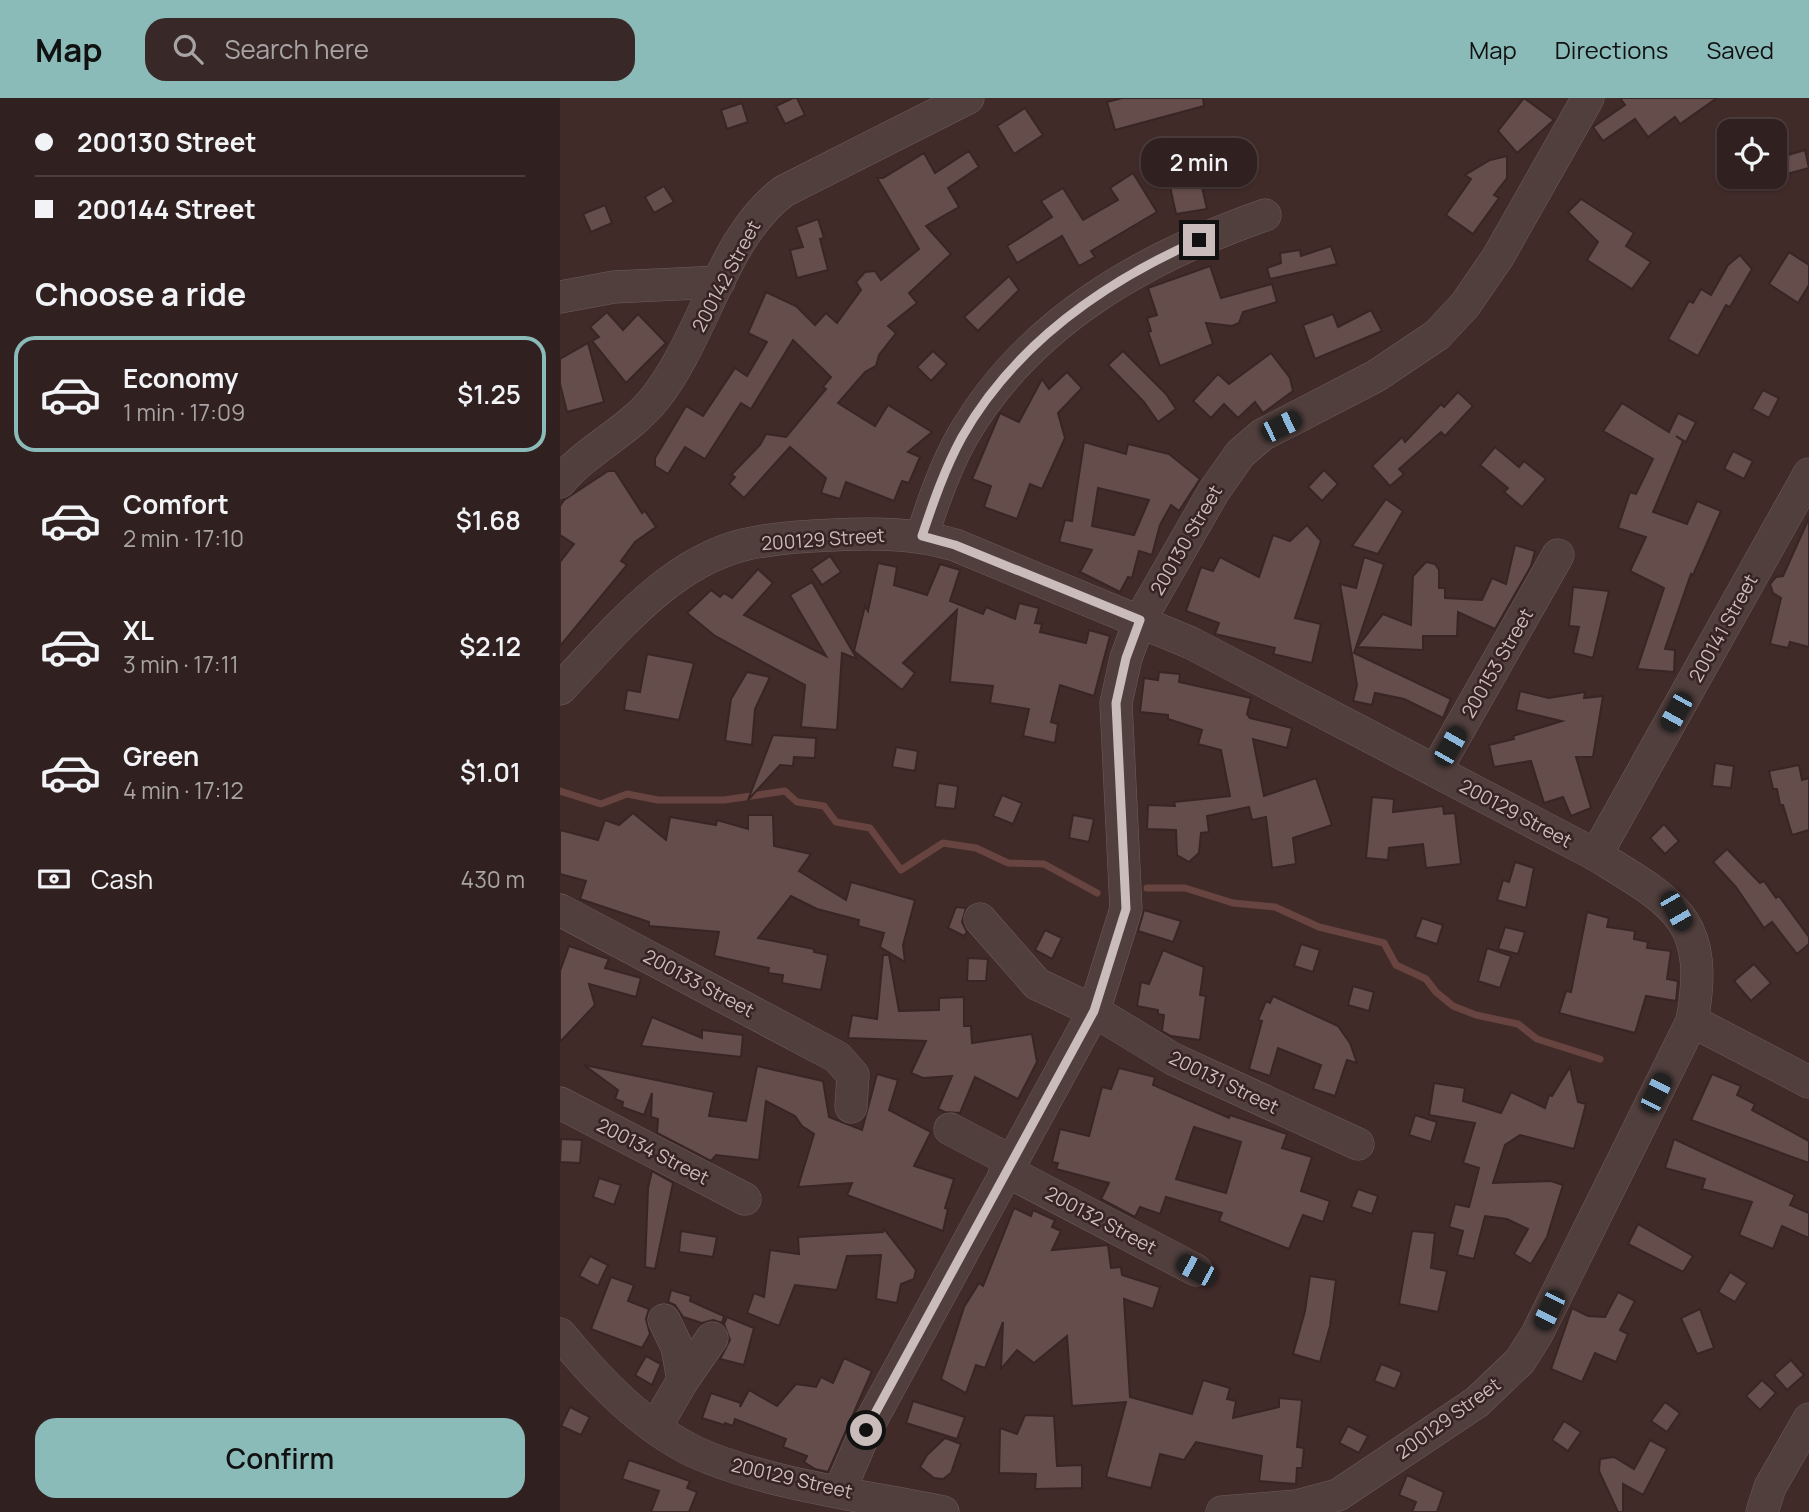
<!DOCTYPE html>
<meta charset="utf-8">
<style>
body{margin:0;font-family:Manrope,sans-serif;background:#382828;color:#f1f3f6;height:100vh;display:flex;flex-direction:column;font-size:26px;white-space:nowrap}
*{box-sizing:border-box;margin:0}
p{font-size:23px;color:#a8a3a4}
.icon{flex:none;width:38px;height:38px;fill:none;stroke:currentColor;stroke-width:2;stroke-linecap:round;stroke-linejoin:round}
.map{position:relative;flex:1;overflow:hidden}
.drawer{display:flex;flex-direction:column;background:#30201f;width:560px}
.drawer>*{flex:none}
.top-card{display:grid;align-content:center;height:154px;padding:0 35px;background:#30201f}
.fabs{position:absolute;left:1157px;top:21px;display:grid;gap:14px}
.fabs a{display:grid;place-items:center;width:70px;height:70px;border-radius:14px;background:#30201f;box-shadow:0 2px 5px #0004,0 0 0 2px #4b3e3d;font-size:35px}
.end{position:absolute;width:32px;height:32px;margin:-16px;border:9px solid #cabcba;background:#111;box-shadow:0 0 0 4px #111}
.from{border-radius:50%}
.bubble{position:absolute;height:49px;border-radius:21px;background:#30201f;box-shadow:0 2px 5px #0004,0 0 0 2px #4b3e3d;font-size:23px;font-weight:600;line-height:49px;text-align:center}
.car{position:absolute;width:21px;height:42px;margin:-21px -10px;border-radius:9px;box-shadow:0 0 5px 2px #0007;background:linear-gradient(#222 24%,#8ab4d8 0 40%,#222 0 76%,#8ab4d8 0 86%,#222 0)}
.top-card b{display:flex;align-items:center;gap:24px;height:66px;font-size:26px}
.top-card b+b{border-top:2px solid #4b3e3d}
.top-card i{width:18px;height:18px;background:#f1f3f6}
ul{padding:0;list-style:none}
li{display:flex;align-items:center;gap:21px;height:116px;margin:0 14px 10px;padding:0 21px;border:4px solid transparent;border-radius:21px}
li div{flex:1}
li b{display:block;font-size:26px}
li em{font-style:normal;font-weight:600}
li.selected{border-color:#8bbbb9}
li>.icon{width:63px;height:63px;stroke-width:1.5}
h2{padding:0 35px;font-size:32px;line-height:84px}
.pay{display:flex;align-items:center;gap:18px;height:77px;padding:0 35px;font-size:26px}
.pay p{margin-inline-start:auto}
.action{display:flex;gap:14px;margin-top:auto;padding:14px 35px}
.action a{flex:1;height:80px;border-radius:21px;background:#8bbbb9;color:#111;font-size:28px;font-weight:600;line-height:80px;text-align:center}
header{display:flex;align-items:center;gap:42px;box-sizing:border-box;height:98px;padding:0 35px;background:#8bbbb9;color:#111}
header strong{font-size:33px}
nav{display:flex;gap:38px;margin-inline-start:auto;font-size:24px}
.search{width:490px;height:63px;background:#382828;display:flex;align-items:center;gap:18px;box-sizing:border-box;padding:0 24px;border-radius:21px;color:#a8a3a4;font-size:26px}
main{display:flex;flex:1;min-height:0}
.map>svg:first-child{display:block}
</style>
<header>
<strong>Map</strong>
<div class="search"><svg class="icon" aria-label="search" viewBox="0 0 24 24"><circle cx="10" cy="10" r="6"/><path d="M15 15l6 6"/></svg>Search here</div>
<nav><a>Map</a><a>Directions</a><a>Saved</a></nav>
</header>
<main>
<section class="drawer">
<div class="top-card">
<b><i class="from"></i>200130 Street</b>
<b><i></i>200144 Street</b>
</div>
<h2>Choose a ride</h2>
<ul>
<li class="selected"><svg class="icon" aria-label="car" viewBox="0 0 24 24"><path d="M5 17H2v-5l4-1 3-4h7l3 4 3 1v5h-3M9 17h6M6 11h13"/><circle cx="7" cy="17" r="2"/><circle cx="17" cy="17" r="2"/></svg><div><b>Economy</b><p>1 min · 17:09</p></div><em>$1.25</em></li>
<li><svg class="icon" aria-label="car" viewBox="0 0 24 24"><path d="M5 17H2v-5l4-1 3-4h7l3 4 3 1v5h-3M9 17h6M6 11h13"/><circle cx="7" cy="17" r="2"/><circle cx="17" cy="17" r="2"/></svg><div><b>Comfort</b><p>2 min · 17:10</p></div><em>$1.68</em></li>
<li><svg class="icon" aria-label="car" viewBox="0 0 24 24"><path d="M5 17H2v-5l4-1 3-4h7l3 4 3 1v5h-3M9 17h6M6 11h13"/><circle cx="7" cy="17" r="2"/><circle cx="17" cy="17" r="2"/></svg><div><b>XL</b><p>3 min · 17:11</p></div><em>$2.12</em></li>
<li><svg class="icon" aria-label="car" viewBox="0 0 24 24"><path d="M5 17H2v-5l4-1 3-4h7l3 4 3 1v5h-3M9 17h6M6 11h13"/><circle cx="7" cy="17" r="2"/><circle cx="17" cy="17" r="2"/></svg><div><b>Green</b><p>4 min · 17:12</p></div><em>$1.01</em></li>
</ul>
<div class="pay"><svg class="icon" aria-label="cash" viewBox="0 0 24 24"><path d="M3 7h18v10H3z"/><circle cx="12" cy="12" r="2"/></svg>Cash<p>430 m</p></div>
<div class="action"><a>Confirm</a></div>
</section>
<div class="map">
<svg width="1249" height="1414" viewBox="0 0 1249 1414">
<rect width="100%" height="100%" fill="#402b29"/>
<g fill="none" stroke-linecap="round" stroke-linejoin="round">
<g stroke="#684441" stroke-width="7">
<path d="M0 693 41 706 67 696 98 702H164L225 693 237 704 264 708 276 724 310 730 341 772 383 745 416 750 448 765 484 766 537 795"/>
<path d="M587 790H625L673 805 715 809 759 829 824 845 836 867 866 881 876 894 893 908 916 917 958 926 977 941 1040 961"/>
</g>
</g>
<g fill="#644d4b" stroke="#382524" stroke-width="2" fill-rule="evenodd">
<path d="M233 0H237L245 17 225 26 216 8Z"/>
<path d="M562 0H643L644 8 555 32 547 4Z"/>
<path d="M964 0 994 22 957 55 938 33Z"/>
<path d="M1060 0H1157L1120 26 1115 19 1088 39 1075 21 1043 43 1033 29 1065 7Z"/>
<path d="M182 5 188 24 167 31 161 12Z"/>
<path d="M465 10 483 37 454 56 437 28Z"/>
<path d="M1245 52 1249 70 1197 84 1195 79H1214V61Z"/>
<path d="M409 53 419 69 388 90 399 109 366 128 391 156 349 195 357 205 328 228 336 235 319 257 316 268 305 274 278 305 315 328 328 307 372 334 348 354 360 359 349 385 342 383 334 403 286 384 280 401 261 395 266 380 230 349 184 400 169 386 175 379 171 377 200 347 206 336 226 339 266 291 263 289 271 279 233 242 191 311 181 305 145 361 125 349 108 376 95 368V360L126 308 143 318 175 270 187 278 207 244 188 235 206 194 236 208 255 227 266 215 277 225 301 192 296 184 305 174 315 173 321 182 359 151 317 80H323L364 55 375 75Z"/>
<path d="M947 58V80L934 97 939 100 913 136 886 117 911 81 905 77 930 62Z"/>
<path d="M668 67 670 86 642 89 647 111 616 116 607 75 638 68Z"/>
<path d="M573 75 597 114 531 153 535 159 519 168 502 138 457 165 447 148 492 119 481 103 503 90 523 122 558 102 550 90Z"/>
<path d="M104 88 114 104 94 115 85 99Z"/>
<path d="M1021 101 1074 135 1066 148 1091 164 1072 191 1027 162 1038 144 1008 114Z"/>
<path d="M45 107 52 125 31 134 23 116Z"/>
<path d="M258 121 264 140 260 141 268 172 237 180 230 152 243 149 236 129Z"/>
<path d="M771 148 777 166 710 181 707 170 721 165 720 155 740 152 741 158Z"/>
<path d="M1229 154 1249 167V187L1238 205 1209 186Z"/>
<path d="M1180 157 1192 171 1170 209 1166 207 1138 258 1108 241 1129 203 1133 205 1141 191 1151 197 1168 167Z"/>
<path d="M650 168 661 200 712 186 717 204 683 214 679 225 672 228 646 225 653 246 600 268 588 234 591 233 587 220 597 217 588 190Z"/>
<path d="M449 178 459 192 418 233 404 219Z"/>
<path d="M811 212 822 233 755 261 743 227 773 216 778 229Z"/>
<path d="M47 214 63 232 78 216 106 245 66 285 32 243 39 239 30 229Z"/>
<path d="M28 245 44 304 7 314 0 286V261Z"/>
<path d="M373 253 387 266 371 283 357 269Z"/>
<path d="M563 253 606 296 616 311 598 324 584 304 548 267Z"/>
<path d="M711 255 730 280 733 293 703 315 695 304 678 320 664 306 651 320 633 303 658 276 669 286Z"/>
<path d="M507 274 522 290 498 315 505 340 482 391 470 386 457 421 424 409 431 388 412 381 440 315 459 324 482 281 489 291Z"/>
<path d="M1203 292 1219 300 1209 320 1192 311Z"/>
<path d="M898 294 913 308 885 338 881 334 839 371 844 376 830 388 812 368 842 339 845 344 881 306 884 309Z"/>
<path d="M1062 305 1109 334 1118 315 1136 324 1126 344 1116 338 1123 343 1093 414 1127 426 1137 403 1161 413 1133 477 1131 476 1105 551 1115 552 1114 574 1077 571 1104 490 1070 473 1086 439 1058 430 1070 394 1076 396 1093 361 1043 333Z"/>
<path d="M524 344 566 356 568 346 609 356 640 381 619 413 611 407 600 427 592 457 579 453 572 480 568 479 560 494 520 474 532 452 499 444 505 422 512 423ZM538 390 589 402 574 437 532 428Z"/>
<path d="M935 349 959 369 964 363 986 381 962 409 944 394 948 390 920 367Z"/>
<path d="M1173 353 1193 363 1184 381 1164 371Z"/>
<path d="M764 372 778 386 762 403 748 389Z"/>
<path d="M48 373H55L82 415 85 413 96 429 75 444 61 463 67 467 0 548V464L14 446 0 437V408L4 402Z"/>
<path d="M826 401 843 413 818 456 792 448Z"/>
<path d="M1249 420V549L1230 544 1228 550 1210 546 1221 500 1213 495 1210 486 1216 479 1223 478Z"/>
<path d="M747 427 761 443 735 520 761 526 752 565 713 556 715 550 655 536 659 525 626 513 641 469 653 473 660 459 699 479 713 437 730 443Z"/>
<path d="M955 447 975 453 971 468 935 531 898 514 897 538H863V552L797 549 823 516 851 527 853 478 866 464 875 466 879 472V490H885V500L922 502 932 480 946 486Z"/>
<path d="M270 458 281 474 262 487 251 471Z"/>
<path d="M804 459 824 466 794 555 891 601 883 620 844 601 815 595 812 607 793 603 797 587 780 486 796 490Z"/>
<path d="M318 465 337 469 334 487 367 497 380 466 400 472 390 503 423 516 426 509 455 521 459 505 479 510 475 525 482 526 480 534 526 545 529 532 550 538 534 598 500 587 491 624 498 626 495 645 463 638 469 611 430 605 433 588 390 584 397 512 343 565 355 575 342 592 294 553 305 508 308 513Z"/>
<path d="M198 471 213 485 184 517 266 558 230 497 252 484 297 561 282 555 277 632 241 629 245 587 155 538 127 515 151 492 160 499 164 495 172 500Z"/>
<path d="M1013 489 1049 493 1033 560 1013 555 1019 529 1009 528Z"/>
<path d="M87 556 134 565 119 622 64 612 67 592 80 594Z"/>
<path d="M187 574 210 579 195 611 192 647 165 643 171 601Z"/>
<path d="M599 574 620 576 619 584 691 600 687 616 690 620 732 630 727 650 693 641 704 698 756 680 772 727 733 740 736 766 712 770 706 719 692 722 689 709 647 718 649 734 641 735 639 755 629 764 617 757 616 732 587 731 588 707 615 708 614 704 670 698 661 652 638 646 642 632 608 621V617L580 614 584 580 598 582Z"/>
<path d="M960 593 989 600 1025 594 1024 600 1043 598 1033 659H1016L1031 710 1011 718 1003 699 984 705 971 663 934 669 929 647 954 641 953 638 1002 623 956 612Z"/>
<path d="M213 637 256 640 255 660 234 659 233 668 220 667 188 702Z"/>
<path d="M336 649 358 653 355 673 332 669Z"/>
<path d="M1155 665 1174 668 1171 690 1152 688Z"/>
<path d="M1239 667 1242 682 1249 680V732L1232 737 1223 707H1220L1217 691H1213L1209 673Z"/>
<path d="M378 685 398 688 395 711 375 709Z"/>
<path d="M442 697 462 705 453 726 433 718Z"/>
<path d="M812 699 834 701 833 714 883 708 884 716 895 715 901 766 866 770 863 746 829 750 828 762 806 760Z"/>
<path d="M73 715 106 742 110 719 156 727 157 722 188 731V717H213L214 748 251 756 239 773 286 802 291 784 355 802 343 847 345 864 320 849 324 835 298 828 299 822 257 811 231 798 198 840 254 851V854L268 857 261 892 222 885 223 877 208 875 209 870 154 858 159 834 89 828V824L20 801 26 783 0 776V732L38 742 45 722 59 727Z"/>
<path d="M513 717 534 721 529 744 509 740Z"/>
<path d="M1104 726 1119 743 1105 756 1090 740Z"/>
<path d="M1167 751 1200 785 1204 783 1216 800 1219 798 1249 839V846L1237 856 1212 824 1204 830 1176 789 1153 764Z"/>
<path d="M955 764 974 770 966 810 937 802 943 782 949 784Z"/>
<path d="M396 809 406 810 402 824 407 834 404 838 388 830Z"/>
<path d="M584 812 621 823 613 844 578 833Z"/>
<path d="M1027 814 1049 820 1047 829 1075 833 1074 841 1088 844 1087 850 1111 853 1107 881 1118 883 1116 903 1086 898 1075 935 999 915 1006 893 1011 894Z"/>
<path d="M862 820 883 827 877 846 855 839Z"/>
<path d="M945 829 965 834 958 856 938 851Z"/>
<path d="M485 832 502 840 492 861 475 852Z"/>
<path d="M741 846 760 852 753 874 734 868Z"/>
<path d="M9 848 49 861 45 870 81 880 76 899 29 886 35 907 0 944V873Z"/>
<path d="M927 850 951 858 940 890 918 883Z"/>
<path d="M603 852 644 869 640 897 646 898 640 942 611 938 602 933 604 917 598 916V912L577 908 581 884 589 886Z"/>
<path d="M323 857H329L339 913 379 912V900L404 899V928H411L412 945 472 936 477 964 458 1001 415 979 400 1015 385 1014 378 1011 392 978 363 980 351 975 366 943 288 940 292 917 317 921Z"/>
<path d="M408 860 428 861 426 883H407Z"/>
<path d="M1194 866 1211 885 1191 903 1174 883Z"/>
<path d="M793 888 814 894 809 913 788 907Z"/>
<path d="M713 898 778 928 790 945 797 965 787 962 775 998 753 991 761 967 718 950 710 978 689 971 702 923 698 922 706 903 710 905Z"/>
<path d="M92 919 142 940V932L183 937 181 959 81 948Z"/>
<path d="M24 967 154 994 149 1018 186 1023 197 968 263 983 269 1019 302 1032 317 976 338 982 329 1012 371 1034 354 1068 394 1081 385 1110 388 1111 383 1133 287 1097 292 1085 238 1089 254 1036 242 1028 235 1018 206 1003 199 1062 156 1057 151 1063 97 1035 98 1021 91 1019 92 995 84 1017 62 1009 63 1004 55 1001 58 992Z"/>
<path d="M1010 969 1018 1004 1026 1006 1014 1051 960 1037 945 1047 933 1085 991 1083 1003 1087 987 1139 971 1166 954 1156 968 1131 947 1121 925 1118 914 1161 897 1157 903 1133 889 1129 895 1106 909 1109 919 1070 903 1065 915 1025 869 1017 874 985 905 990 903 1003 941 1015 951 994 985 1010 989 997 992 998Z"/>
<path d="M559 970 595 979 593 987 669 1020 670 1017 727 1036 722 1050 752 1059 741 1093 770 1103 763 1124 743 1117 729 1151 659 1123 662 1115 606 1099 600 1116 580 1109 575 1119 541 1101 549 1085 496 1071 498 1065 492 1064 500 1031 529 1038 542 989 551 991ZM634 1029 681 1044 666 1095 616 1081Z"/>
<path d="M1152 976 1181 988 1177 997 1195 1006 1192 1012 1249 1043V1065L1131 1022Z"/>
<path d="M855 1017 877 1024 871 1044 849 1037Z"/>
<path d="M1 1041 22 1042 20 1065 0 1064Z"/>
<path d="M1114 1041 1235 1097 1230 1107 1249 1115V1140L1222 1128 1213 1151 1179 1137 1192 1104 1142 1091 1145 1081 1105 1070Z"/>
<path d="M92 1073 113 1085 95 1171 85 1169 88 1090Z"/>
<path d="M39 1080 61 1087 54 1107 33 1099Z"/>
<path d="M798 1091 818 1098 812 1116 791 1109Z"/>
<path d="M454 1110 471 1118 473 1112 495 1122 492 1129 501 1133 492 1152 548 1147 551 1170 561 1169 562 1177 600 1189 593 1211 564 1201 570 1299 632 1316 643 1282 670 1290 667 1301 676 1303 673 1320 719 1309V1300L742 1302 737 1349 744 1350 742 1370H737L736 1386 699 1383 702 1358 636 1344 624 1362 600 1356 591 1390 546 1379 566 1304 512 1308 507 1238 474 1265 457 1252 441 1271 443 1224 425 1270 416 1267 406 1295 381 1281 404 1209 419 1185 423 1188Z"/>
<path d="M1078 1126 1133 1158 1123 1174 1068 1146Z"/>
<path d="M324 1131 356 1172 354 1181 341 1186 337 1205 316 1201 321 1157 287 1158 277 1192 235 1187 219 1228 187 1215 194 1195 204 1199 210 1152 239 1156 238 1139 323 1134Z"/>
<path d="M121 1133 157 1139 153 1159 119 1154Z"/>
<path d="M852 1133 875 1135 871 1170 887 1173 878 1214 839 1206Z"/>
<path d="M30 1158 48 1167 38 1188 19 1178Z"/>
<path d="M1170 1174 1187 1185 1175 1204 1158 1194Z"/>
<path d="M750 1178 776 1182 770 1228 760 1264 733 1256 745 1213Z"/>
<path d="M51 1179 74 1187 68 1203 89 1211 86 1221 90 1236 82 1250 31 1231Z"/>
<path d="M111 1192 131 1198 130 1203 164 1218 162 1225 153 1222 142 1225 123 1219 115 1207 108 1204Z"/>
<path d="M1058 1194 1075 1203 1060 1232 1068 1236 1056 1264 1035 1255 1022 1284 991 1271 1012 1210 1028 1218 1045 1219Z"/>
<path d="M1140 1211 1154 1250 1137 1256 1121 1220Z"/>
<path d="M167 1219 194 1230 184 1267 160 1261 170 1242 164 1226Z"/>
<path d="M86 1258 101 1266 92 1287 75 1277Z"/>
<path d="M284 1260 312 1273 268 1374 255 1371 244 1364 247 1358 223 1349 226 1341 175 1321 173 1328 165 1325 164 1327 142 1320 151 1295 181 1305 180 1309 189 1292 217 1308 236 1286 256 1289 261 1279 273 1285Z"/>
<path d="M1231 1262 1244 1277 1227 1292 1214 1277Z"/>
<path d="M821 1266 842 1274 835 1291 814 1283Z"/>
<path d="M1202 1282 1216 1295 1200 1312 1186 1298Z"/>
<path d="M353 1303 405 1319 397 1341 346 1325Z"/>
<path d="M1105 1304 1120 1315 1107 1334 1091 1323Z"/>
<path d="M10 1309 30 1319 21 1337 1 1328Z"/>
<path d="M465 1317 494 1318 497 1368 522 1367V1390L475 1391 476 1376 439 1375 440 1330 457 1336Z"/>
<path d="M1004 1323 1021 1334 1008 1353 992 1342Z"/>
<path d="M788 1328 808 1338 799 1355 779 1345Z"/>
<path d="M385 1340 401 1346 391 1375 383 1381 374 1380 360 1369 367 1357Z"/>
<path d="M1090 1342 1107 1351 1083 1397 1063 1386V1414H1058L1039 1373 1040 1361 1054 1359 1074 1371Z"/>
<path d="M69 1362 130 1383 127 1390 137 1394 129 1414H91L99 1393 62 1381Z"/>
<path d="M847 1377 884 1394 877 1414H852L856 1404 839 1397Z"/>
</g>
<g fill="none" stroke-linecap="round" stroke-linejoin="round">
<g stroke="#6e5d5b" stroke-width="33">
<g id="minor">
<path d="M0 199 54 189 159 184"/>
<path d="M0 384C27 351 69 334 96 299 144 238 162 139 224 93L408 0"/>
<path d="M362 438C373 404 385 369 402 339 468 224 585 159 705 117"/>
<path d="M0 591C52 537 107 466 183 447 212 440 243 438 273 437 315 435 355 435 395 447L631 545 1036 757C1114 805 1151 821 1132 923L977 1236 960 1263 917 1304 778 1397 737 1408 662 1414"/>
<path d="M876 672 998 457"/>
<path d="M1036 757 1249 376"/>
<path d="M0 812 277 959 293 977 291 1009"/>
<path d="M420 821 477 886 534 913 613 961 798 1046"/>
<path d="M1132 923 1249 984"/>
<path d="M0 1005 185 1101"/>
<path d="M390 1031 451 1063"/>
<path d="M445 1072 636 1172"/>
<path d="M0 1236C37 1281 81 1328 135 1354 205 1386 306 1398 383 1414"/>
<path d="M123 1282 152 1240"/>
<path d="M95 1330 123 1282 117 1249 104 1222"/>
<path d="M280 1392 306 1332 534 913 566 811 556 605 566 560 580 522 654 393 680 356 702 337 816 278 877 237 905 207 938 159 1028 0"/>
<path d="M1202 1414 1210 1389 1249 1321"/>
</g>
</g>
<use href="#minor" stroke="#503f3d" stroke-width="32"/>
</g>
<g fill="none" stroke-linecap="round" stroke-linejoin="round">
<path stroke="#cabcba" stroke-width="9" d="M306 1332 534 913 566 811 556 605 566 560 580 522 395 447 362 438C373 405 385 370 402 339 455 246 544 184 639 142"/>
</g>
<g text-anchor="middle" stroke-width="5" stroke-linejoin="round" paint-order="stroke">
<g font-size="19" fill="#cabcba" stroke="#362322">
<text transform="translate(166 178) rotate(-62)" y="7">200142 Street</text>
<text transform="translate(263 441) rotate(-4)" y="7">200129 Street</text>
<text transform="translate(626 442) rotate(-60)" y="7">200130 Street</text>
<text transform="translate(1163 530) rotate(-61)" y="7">200141 Street</text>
<text transform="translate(937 565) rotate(-60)" y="7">200153 Street</text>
<text transform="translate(956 715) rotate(28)" y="7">200129 Street</text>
<text transform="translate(139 885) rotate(28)" y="7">200133 Street</text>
<text transform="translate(664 984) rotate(26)" y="7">200131 Street</text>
<text transform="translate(93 1053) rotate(27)" y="7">200134 Street</text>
<text transform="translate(541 1122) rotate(28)" y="7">200132 Street</text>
<text transform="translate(888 1320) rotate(-36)" y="7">200129 Street</text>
<text transform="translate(232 1380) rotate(13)" y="7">200129 Street</text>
</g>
</g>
</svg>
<div class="fabs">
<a><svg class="icon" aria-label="locate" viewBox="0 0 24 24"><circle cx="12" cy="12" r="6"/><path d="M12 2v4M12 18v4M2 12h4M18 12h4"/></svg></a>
</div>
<i class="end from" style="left:306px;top:1332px"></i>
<i class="end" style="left:639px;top:142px"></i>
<div class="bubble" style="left:581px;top:40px;width:116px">2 min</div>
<i class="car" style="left:721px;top:328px;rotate:64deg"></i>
<i class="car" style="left:1116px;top:614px;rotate:209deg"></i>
<i class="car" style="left:890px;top:648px;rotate:30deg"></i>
<i class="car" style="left:1116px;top:813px;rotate:150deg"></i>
<i class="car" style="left:1096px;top:995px;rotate:26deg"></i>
<i class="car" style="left:636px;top:1172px;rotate:298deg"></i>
<i class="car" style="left:989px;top:1212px;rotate:206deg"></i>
</div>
</main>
